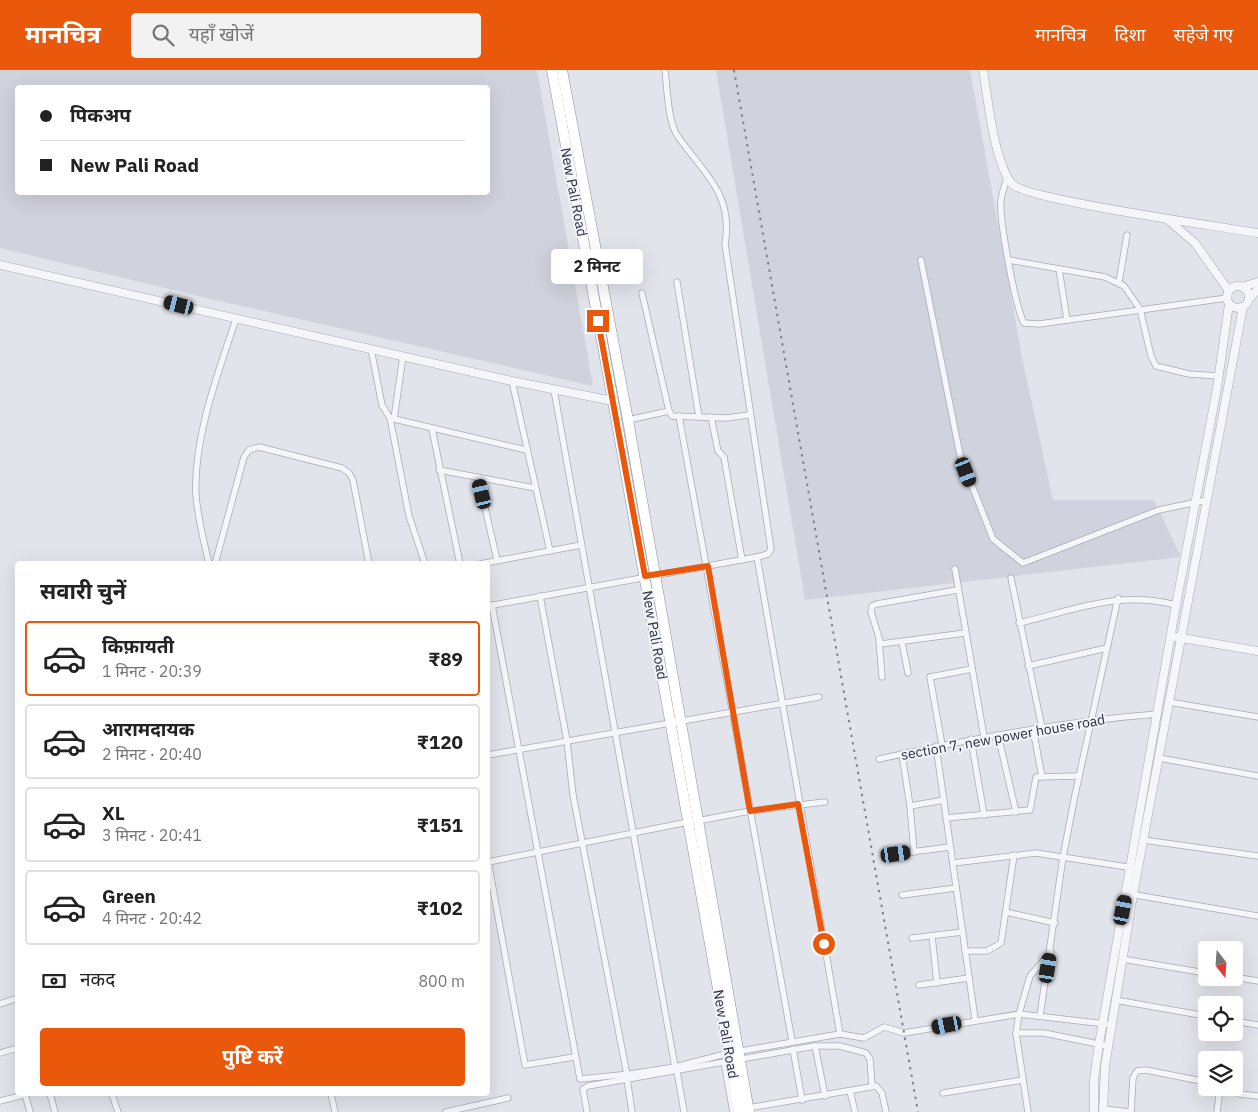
<!DOCTYPE html>
<html lang="hi">
<meta charset="utf-8">
<style>
body{margin:0;font-family:"IBM Plex Sans","Noto Sans Devanagari",sans-serif;background:#f2f2f2;color:#222;height:100vh;display:flex;flex-direction:column;font-size:19px;white-space:nowrap}
*{box-sizing:border-box;margin:0}
p{font-size:16px;color:#767676}
.icon{flex:none;width:28px;height:28px;fill:none;stroke:currentColor;stroke-width:2;stroke-linecap:round;stroke-linejoin:round}
.map{position:relative;flex:1;overflow:hidden}
.side{position:absolute;left:15px;top:491px;width:475px;height:535px;display:flex;flex-direction:column;background:#fff;border-radius:5px;box-shadow:0 5px 20px #0002}
.side>*{flex:none}
.banner{position:absolute;left:15px;top:15px;width:475px;height:110px;border-radius:5px;box-shadow:0 5px 20px #0002;display:grid;align-content:center;height:110px;padding:0 25px;background:#fff}
.needle{width:32px;rotate:163deg}
.tools{position:absolute;left:1198px;top:871px;display:grid;gap:10px}
.tools a{display:grid;place-items:center;width:45px;height:45px;border-radius:5px;background:#fff;box-shadow:0 5px 20px #0002;font-size:25px}
.end{position:absolute;width:22px;height:22px;margin:-11px;border:6px solid #ea580c;background:#fff;box-shadow:0 0 0 2px #fff}
.from{border-radius:50%}
.bubble{position:absolute;height:35px;border-radius:5px;background:#fff;box-shadow:0 5px 20px #0002;font-size:16px;font-weight:700;line-height:35px;text-align:center}
.car{position:absolute;width:15px;height:30px;margin:-15px -8px;border-radius:6px;box-shadow:0 0 4px 1px #0007;background:linear-gradient(#222 24%,#8ab4d8 0 40%,#222 0 76%,#8ab4d8 0 86%,#222 0)}
.banner b{display:flex;align-items:center;gap:18px;height:48px;font-size:19px}
.banner b+b{border-top:1px solid #e0e0e0}
.banner i{width:12px;height:12px;background:#222}
ul{padding:0;list-style:none}
li{display:flex;align-items:center;gap:15px;height:75px;margin:0 10px 8px;padding:0 15px;border:2px solid #e0e0e0;border-radius:5px}
li div{flex:1}
li b{display:block;font-size:19px}
li em{font-style:normal;font-weight:700}
li.on{border-color:#ea580c}
li>.icon{width:45px;height:45px;stroke-width:1.5}
h2{padding:0 25px;font-size:22px;line-height:60px}
.pay{display:flex;align-items:center;gap:12px;height:55px;padding:0 25px;font-size:19px}
.pay p{margin-inline-start:auto}
.button{display:flex;gap:10px;margin-top:auto;padding:10px 25px}
.button a{flex:1;height:58px;border-radius:5px;background:#ea580c;color:#fff;font-size:20px;font-weight:700;line-height:58px;text-align:center}
header{display:flex;align-items:center;gap:30px;box-sizing:border-box;height:70px;padding:0 25px;background:#ea580c;color:#fff}
header strong{font-size:24px}
nav{display:flex;gap:28px;margin-inline-start:auto;font-size:18px}
.search{width:350px;height:45px;background:#f2f2f2;display:flex;align-items:center;gap:12px;box-sizing:border-box;padding:0 18px;border-radius:5px;color:#767676;font-size:19px}
.map>svg:first-child{display:block}
</style>
<header>
<strong>मानचित्र</strong>
<div class="search"><svg class="icon" aria-label="search" viewBox="0 0 24 24"><circle cx="10" cy="10" r="6"/><path d="M15 15l6 6"/></svg>यहाँ खोजें</div>
<nav><a>मानचित्र</a><a>दिशा</a><a>सहेजे गए</a></nav>
</header>
<div class="map">
<svg width="1258" height="1042" viewBox="0 0 1258 1042">
<rect width="100%" height="100%" fill="#e2e4eb"/>
<g fill="#d0d3dd" fill-rule="evenodd">
<path d="M0 0H537L593 316 202 227 0 178ZM18 18H488V122H18Z"/>
<path d="M716 0H970L1023 292 1053 430H1154L1181 487 805 530Z"/>
</g>
<g fill="none" stroke-linecap="round" stroke-linejoin="round">
<g stroke="#a7aab5" stroke-width="7">
<g id="minor">
<path d="M665 0C667 17 668 51 677 65 702 102 734 123 725 174L771 479 768 484 757 487"/>
<path d="M1007 107C1005 115 1002 123 1001 130 999 149 1015 236 1024 253L1039 254 1227 228"/>
<path d="M921 190 960 385 993 469 1023 493 1159 440 1207 430"/>
<path d="M1009 190 1105 207 1124 216 1140 239 1151 286 1156 296 1189 304 1219 306"/>
<path d="M1059 199 1067 250"/>
<path d="M677 212 699 347"/>
<path d="M1119 212 1127 165"/>
<path d="M642 223 669 341"/>
<path d="M371 279 382 335 390 348 409 446 425 494"/>
<path d="M512 311 550 481"/>
<path d="M554 320 675 997"/>
<path d="M679 346 792 971"/>
<path d="M711 347 718 381 724 387 742 490"/>
<path d="M390 348 526 380"/>
<path d="M394 349 403 286"/>
<path d="M628 350 669 341 672 346 726 348 749 345"/>
<path d="M432 359 460 494"/>
<path d="M439 400 535 418"/>
<path d="M478 407 497 490"/>
<path d="M209 494C204 472 198 449 196 426 193 369 218 303 236 249"/>
<path d="M215 494 244 387 249 380 259 377 342 398 349 403 353 410 369 494"/>
<path d="M480 494 581 475"/>
<path d="M955 499 984 667"/>
<path d="M1011 508 1042 658"/>
<path d="M957 520 877 534 872 536 871 542 881 574 965 563"/>
<path d="M540 526 567 671 573 725 627 1005"/>
<path d="M492 535 580 1009 630 1004 675 997 729 983 840 964 864 968 884 957 904 963 1019 944 1030 906 1051 882"/>
<path d="M488 536 757 487 840 964"/>
<path d="M1019 553C1075 540 1119 520 1176 535"/>
<path d="M879 570 882 607"/>
<path d="M902 572 908 603"/>
<path d="M1028 596 1107 578"/>
<path d="M1169 632 1258 647"/>
<path d="M1033 659 1042 707"/>
<path d="M998 665 1016 742"/>
<path d="M971 669 984 745"/>
<path d="M942 675 930 607 972 599"/>
<path d="M936 676 975 949"/>
<path d="M902 684 910 736"/>
<path d="M488 685 819 627"/>
<path d="M1159 688 1258 706"/>
<path d="M879 689C971 669 1064 651 1158 644"/>
<path d="M946 748 1030 740 1036 707 1079 706"/>
<path d="M697 751 750 741 825 732"/>
<path d="M1143 770 1258 786"/>
<path d="M914 782 910 736 944 730"/>
<path d="M896 784 950 777"/>
<path d="M488 791 525 995 574 987"/>
<path d="M488 792 688 752"/>
<path d="M953 793 1036 783 1134 798"/>
<path d="M1130 824 1258 846"/>
<path d="M902 825 956 818"/>
<path d="M1006 842 1055 853"/>
<path d="M932 866 937 913"/>
<path d="M912 868 963 862"/>
<path d="M965 881H987L1001 873 1014 785"/>
<path d="M1122 889 1206 903"/>
<path d="M1234 907 1258 911"/>
<path d="M919 915 969 908"/>
<path d="M1115 930 1206 946"/>
<path d="M0 934 18 928"/>
<path d="M1040 946 1063 787 1075 725 1118 528"/>
<path d="M1234 951 1258 955"/>
<path d="M1016 963H1044L1108 976"/>
<path d="M815 976 825 1026"/>
<path d="M793 979 802 1030"/>
<path d="M0 983 18 978"/>
<path d="M724 992 733 1042"/>
<path d="M677 1001 684 1042"/>
<path d="M627 1009 632 1042"/>
<path d="M1218 1018 1239 1024 1258 1026"/>
<path d="M850 1021 855 1042"/>
<path d="M943 1023 1023 1010"/>
<path d="M25 1024 30 1042"/>
<path d="M50 1024 55 1042"/>
<path d="M112 1024 118 1042"/>
<path d="M331 1024 335 1042"/>
<path d="M0 1031 27 1024"/>
<path d="M748 1038 876 1016 882 1023 886 1042"/>
<path d="M1103 1039 1130 1042"/>
<path d="M446 1042 508 1028"/>
<path d="M587 1042 583 1019 588 1016 815 976H840L866 983 870 989 872 1016"/>
<path d="M1028 1042 1016 963 1019 944 1106 954"/>
<path d="M1131 1042 1133 1008 1137 1001 1146 1000 1206 1012"/>
<path d="M1217 1042 1220 1018"/>
</g>
</g>
<g stroke="#a7aab5" stroke-width="9">
<g id="tertiary">
<path d="M983 0C988 29 994 92 1012 114 1026 130 1223 157 1258 163"/>
<path d="M1167 149 1195 173 1229 221"/>
<path d="M0 195 512 311 613 331"/>
<circle cx="1238" cy="227" r="11"/>
<path d="M1242 217 1258 212"/>
<path d="M1249 229 1258 219"/>
<path d="M1176 567 1258 581"/>
<path d="M1094 1042V1010L1099 974 1176 535 1217 318 1229 234"/>
<path d="M1103 1042 1105 996 1133 825 1243 237"/>
</g>
</g>
<g stroke="#898fa2" stroke-width="11">
<g id="trunk">
<path d="M552 0 613 331 740 1042"/>
<path d="M562 0 628 350 749 1042"/>
</g>
</g>
<use href="#minor" stroke="#f5f6f9" stroke-width="5.5"/>
<use href="#tertiary" stroke="#f5f6f9" stroke-width="8"/>
<use href="#trunk" stroke="#fff" stroke-width="10"/>
<path stroke="#7b8195" stroke-width="2" stroke-dasharray="2.5 5" stroke-linecap="butt" d="M734 0 918 1042"/>
</g>
<g fill="none" stroke-linecap="round" stroke-linejoin="round">
<path stroke="#ea580c" stroke-width="6" d="M598 251 645 506 708 496 750 741 798 734 824 874"/>
</g>
<g text-anchor="middle" stroke-width="4" stroke-linejoin="round" paint-order="stroke">
<g font-size="14" fill="#292f43" stroke="#f2f4f8">
<text transform="translate(574 122) rotate(79)" y="5">New Pali Road</text>
<text transform="translate(655 565) rotate(80)" y="5">New Pali Road</text>
<text transform="translate(1003 667) rotate(-10)" y="5">section 7, new power house road</text>
<text transform="translate(726 964) rotate(80)" y="5">New Pali Road</text>
</g>
</g>
</svg>
<div class="tools">
<a><svg class="needle" viewBox="-14 -14 28 28"><path d="M0-13l5 13h-10z" fill="#e53935"/><path d="M0 13l5-13h-10z" fill="#767676"/></svg></a>
<a><svg class="icon" aria-label="locate" viewBox="0 0 24 24"><circle cx="12" cy="12" r="6"/><path d="M12 2v4M12 18v4M2 12h4M18 12h4"/></svg></a>
<a><svg class="icon" aria-label="layers" viewBox="0 0 24 24"><path d="M12 4l9 5-9 5-9-5zM3 14l9 5 9-5"/></svg></a>
</div>
<i class="end from" style="left:824px;top:874px"></i>
<i class="end" style="left:598px;top:251px"></i>
<div class="bubble" style="left:551px;top:179px;width:92px">2 मिनट</div>
<i class="car" style="left:179px;top:235px;rotate:284deg"></i>
<i class="car" style="left:966px;top:402px;rotate:159deg"></i>
<i class="car" style="left:482px;top:424px;rotate:347deg"></i>
<i class="car" style="left:896px;top:784px;rotate:82deg"></i>
<i class="car" style="left:1123px;top:840px;rotate:11deg"></i>
<i class="car" style="left:1048px;top:898px;rotate:9deg"></i>
<i class="car" style="left:947px;top:955px;rotate:259deg"></i>
<div class="banner">
<b><i class="from"></i>पिकअप</b>
<b><i></i>New Pali Road</b>
</div>
<section class="side">
<h2>सवारी चुनें</h2>
<ul>
<li class="on"><svg class="icon" aria-label="car" viewBox="0 0 24 24"><path d="M5 17H2v-5l4-1 3-4h7l3 4 3 1v5h-3M9 17h6M6 11h13"/><circle cx="7" cy="17" r="2"/><circle cx="17" cy="17" r="2"/></svg><div><b>किफ़ायती</b><p>1 मिनट · 20:39</p></div><em>₹89</em></li>
<li><svg class="icon" aria-label="car" viewBox="0 0 24 24"><path d="M5 17H2v-5l4-1 3-4h7l3 4 3 1v5h-3M9 17h6M6 11h13"/><circle cx="7" cy="17" r="2"/><circle cx="17" cy="17" r="2"/></svg><div><b>आरामदायक</b><p>2 मिनट · 20:40</p></div><em>₹120</em></li>
<li><svg class="icon" aria-label="car" viewBox="0 0 24 24"><path d="M5 17H2v-5l4-1 3-4h7l3 4 3 1v5h-3M9 17h6M6 11h13"/><circle cx="7" cy="17" r="2"/><circle cx="17" cy="17" r="2"/></svg><div><b>XL</b><p>3 मिनट · 20:41</p></div><em>₹151</em></li>
<li><svg class="icon" aria-label="car" viewBox="0 0 24 24"><path d="M5 17H2v-5l4-1 3-4h7l3 4 3 1v5h-3M9 17h6M6 11h13"/><circle cx="7" cy="17" r="2"/><circle cx="17" cy="17" r="2"/></svg><div><b>Green</b><p>4 मिनट · 20:42</p></div><em>₹102</em></li>
</ul>
<div class="pay"><svg class="icon" aria-label="cash" viewBox="0 0 24 24"><path d="M3 7h18v10H3z"/><circle cx="12" cy="12" r="2"/></svg>नकद<p>800 m</p></div>
<div class="button"><a>पुष्टि करें</a></div>
</section>
</div>
